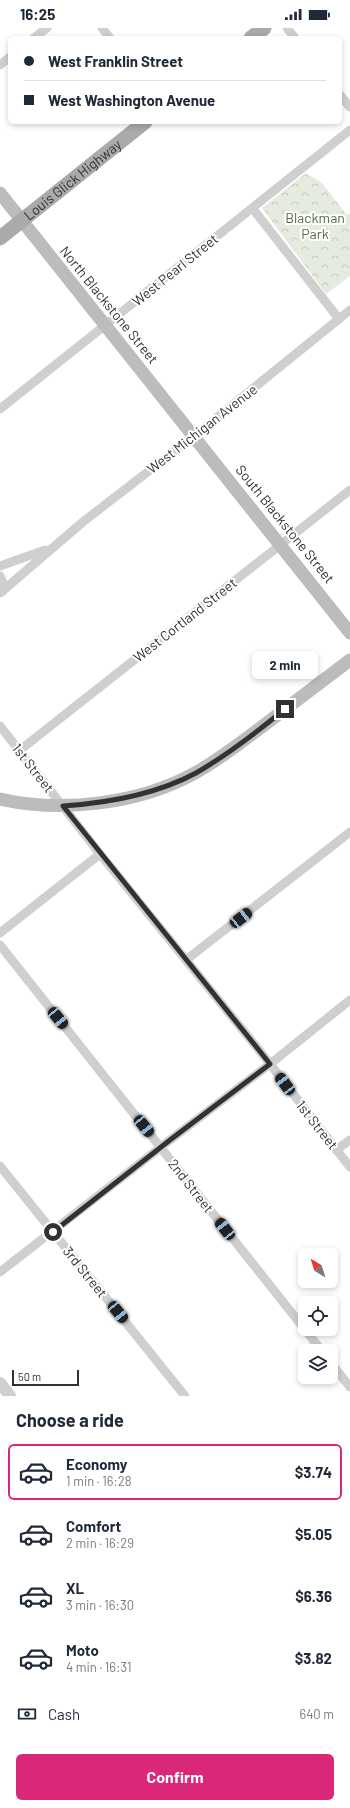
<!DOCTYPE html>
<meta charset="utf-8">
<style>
body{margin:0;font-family:Barlow,sans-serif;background:#f2f2f3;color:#1f2937;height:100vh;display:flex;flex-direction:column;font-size:15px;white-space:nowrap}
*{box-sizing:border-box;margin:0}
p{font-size:13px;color:#747a83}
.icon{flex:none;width:22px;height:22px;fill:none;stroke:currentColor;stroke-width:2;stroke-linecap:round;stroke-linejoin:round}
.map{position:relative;height:1368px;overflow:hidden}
.side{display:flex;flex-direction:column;background:#fff;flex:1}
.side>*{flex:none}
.hud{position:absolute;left:8px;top:8px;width:334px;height:88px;border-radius:6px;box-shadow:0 2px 6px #0003;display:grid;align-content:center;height:88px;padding:0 16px;background:#fff}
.needle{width:26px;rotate:322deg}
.tools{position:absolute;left:298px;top:1220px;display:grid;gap:8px}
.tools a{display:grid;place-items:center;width:40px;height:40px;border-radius:6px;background:#fff;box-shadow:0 2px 6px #0003;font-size:20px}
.scale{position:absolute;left:12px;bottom:10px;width:67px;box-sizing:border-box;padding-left:4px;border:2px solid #323232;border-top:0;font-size:11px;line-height:14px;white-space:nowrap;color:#323232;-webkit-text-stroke:3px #fff;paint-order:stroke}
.end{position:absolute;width:18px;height:18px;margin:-9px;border:5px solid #323232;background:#fff;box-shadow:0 0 0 2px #fff}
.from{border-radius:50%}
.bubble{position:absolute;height:28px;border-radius:6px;background:#fff;box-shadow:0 2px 6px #0003;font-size:13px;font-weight:700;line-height:28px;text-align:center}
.car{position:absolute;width:12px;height:24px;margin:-12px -6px;border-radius:5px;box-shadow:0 0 3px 1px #0007;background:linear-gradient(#222 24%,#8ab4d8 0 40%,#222 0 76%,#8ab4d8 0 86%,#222 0)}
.hud b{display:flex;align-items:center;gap:14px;height:38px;font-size:15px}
.hud b+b{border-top:1px solid #e0e1e3}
.hud i{width:10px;height:10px;background:#1f2937}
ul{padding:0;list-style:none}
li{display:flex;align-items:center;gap:12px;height:56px;margin:0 8px 6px;padding:0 8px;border:2px solid transparent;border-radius:6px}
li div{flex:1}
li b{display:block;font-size:15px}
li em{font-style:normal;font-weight:700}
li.current{border-color:#db2777}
li>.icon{width:36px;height:36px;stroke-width:1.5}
h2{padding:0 16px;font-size:18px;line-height:48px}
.pay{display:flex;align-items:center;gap:10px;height:44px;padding:0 16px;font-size:15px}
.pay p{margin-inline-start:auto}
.button{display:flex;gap:8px;margin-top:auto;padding:8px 16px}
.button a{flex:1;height:46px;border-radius:6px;background:#db2777;color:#fff;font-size:16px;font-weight:700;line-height:46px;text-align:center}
.status{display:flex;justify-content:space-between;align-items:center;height:28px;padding:0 20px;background:#fff;direction:ltr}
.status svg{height:11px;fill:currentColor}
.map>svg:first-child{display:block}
</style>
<div class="status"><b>16:25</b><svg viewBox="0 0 49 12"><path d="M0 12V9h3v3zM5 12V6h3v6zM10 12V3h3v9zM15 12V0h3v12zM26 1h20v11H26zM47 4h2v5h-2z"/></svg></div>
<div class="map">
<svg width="350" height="1368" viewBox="0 0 350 1368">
<defs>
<pattern id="park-crowns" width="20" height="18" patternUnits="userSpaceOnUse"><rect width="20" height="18" fill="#e5ebdf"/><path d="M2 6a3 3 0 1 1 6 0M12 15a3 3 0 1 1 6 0" fill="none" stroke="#c5cac0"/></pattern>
</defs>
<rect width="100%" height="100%" fill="#fff"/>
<path fill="url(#park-crowns)" d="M306 145 322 155 347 187 350 185V248L326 266 262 180Z"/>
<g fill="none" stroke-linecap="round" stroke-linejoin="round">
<g stroke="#cfcfcf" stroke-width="9">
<path d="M102 0 110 10"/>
<path d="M287 0 295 10"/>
<path d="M34 10 47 0"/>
<path d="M0 37 10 29"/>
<path d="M340 67 350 79"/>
<path d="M253 181 339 291"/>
<path d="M0 381 350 102"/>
<path d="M0 538 45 522"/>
<path d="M0 548 3 555V563"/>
<path d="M0 565 84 493 193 409 350 282"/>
<path d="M0 698 100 826 263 1027 350 1139"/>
<path d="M20 722 350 462"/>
<path d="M0 905 100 826"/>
<path d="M0 917 322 1323"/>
<path d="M186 932 350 804"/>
<path d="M336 1122 350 1112"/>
<path d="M0 1138 185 1368"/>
<path d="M0 1244 170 1112 270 1036 350 972"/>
<path d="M331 1335 350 1359"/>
</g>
<path stroke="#cfcfcf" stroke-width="12" d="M0 1355 10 1368"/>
<g stroke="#bcbcbc" stroke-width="13">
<path d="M0 165 350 605"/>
<path d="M0 771C62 785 139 776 195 745 217 733 236 718 255 704 287 680 318 656 350 632"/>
</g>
<g stroke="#aaa" stroke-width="15">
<path d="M251 10 264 0"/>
<path id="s1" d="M0 210 145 94"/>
</g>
</g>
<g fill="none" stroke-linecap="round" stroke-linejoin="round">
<path stroke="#323232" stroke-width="5" d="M53 1204 170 1112 270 1036 63 778C108 775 155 767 196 745 227 727 257 704 285 681"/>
</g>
<g text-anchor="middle" stroke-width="4" stroke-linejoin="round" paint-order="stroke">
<g font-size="14" fill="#323232" stroke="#fff">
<text dy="5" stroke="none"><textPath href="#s1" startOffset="93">Louis Glick Highway</textPath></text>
<text transform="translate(175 242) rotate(-39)" y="5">West Pearl Street</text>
<text transform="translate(109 277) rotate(51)" y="5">North Blackstone Street</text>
<text transform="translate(202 401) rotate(-38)" y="5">West Michigan Avenue</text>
<text transform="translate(285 496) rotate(51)" y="5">South Blackstone Street</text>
<text transform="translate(185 592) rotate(-38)" y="5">West Cortland Street</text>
<text transform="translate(33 740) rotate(52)" y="5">1st Street</text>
<text transform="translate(317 1097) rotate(52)" y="5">1st Street</text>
<text transform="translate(191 1158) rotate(52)" y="5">2nd Street</text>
<text transform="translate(85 1244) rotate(51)" y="5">3rd Street</text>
</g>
<g font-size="14" fill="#556c41" stroke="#fff">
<text x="315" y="195">Blackman<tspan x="315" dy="16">Park</tspan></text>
</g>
</g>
</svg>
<div class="tools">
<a><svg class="needle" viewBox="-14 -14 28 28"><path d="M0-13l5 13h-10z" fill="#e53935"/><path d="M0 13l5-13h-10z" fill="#747a83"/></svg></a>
<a><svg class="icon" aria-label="locate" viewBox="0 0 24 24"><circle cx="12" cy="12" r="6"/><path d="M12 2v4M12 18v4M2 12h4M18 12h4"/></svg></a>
<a><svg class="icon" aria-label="layers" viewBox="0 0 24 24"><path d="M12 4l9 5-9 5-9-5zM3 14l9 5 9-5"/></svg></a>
</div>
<div class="scale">50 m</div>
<i class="end from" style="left:53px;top:1204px"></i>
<i class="end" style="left:285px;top:681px"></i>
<div class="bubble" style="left:252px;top:623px;width:66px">2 min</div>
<i class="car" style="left:241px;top:890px;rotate:52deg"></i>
<i class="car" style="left:58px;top:990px;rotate:141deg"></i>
<i class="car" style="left:285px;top:1056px;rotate:323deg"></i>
<i class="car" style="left:144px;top:1098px;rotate:141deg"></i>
<i class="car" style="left:225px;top:1201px;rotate:322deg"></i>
<i class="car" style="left:118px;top:1284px;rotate:141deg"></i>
<div class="hud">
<b><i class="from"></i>West Franklin Street</b>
<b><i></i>West Washington Avenue</b>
</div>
</div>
<section class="side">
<h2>Choose a ride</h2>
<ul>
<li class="current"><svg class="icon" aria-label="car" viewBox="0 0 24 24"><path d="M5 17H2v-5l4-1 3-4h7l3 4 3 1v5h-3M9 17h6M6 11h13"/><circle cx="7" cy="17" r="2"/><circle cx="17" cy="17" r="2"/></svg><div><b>Economy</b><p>1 min · 16:28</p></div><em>$3.74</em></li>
<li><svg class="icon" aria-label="car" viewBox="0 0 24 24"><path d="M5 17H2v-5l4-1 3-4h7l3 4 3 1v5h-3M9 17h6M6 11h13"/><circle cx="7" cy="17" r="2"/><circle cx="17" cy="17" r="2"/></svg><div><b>Comfort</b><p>2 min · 16:29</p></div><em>$5.05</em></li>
<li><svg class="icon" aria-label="car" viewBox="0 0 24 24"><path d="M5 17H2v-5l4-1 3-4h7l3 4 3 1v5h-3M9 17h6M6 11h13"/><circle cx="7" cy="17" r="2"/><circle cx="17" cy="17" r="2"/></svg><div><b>XL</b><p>3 min · 16:30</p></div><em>$6.36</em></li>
<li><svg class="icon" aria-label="car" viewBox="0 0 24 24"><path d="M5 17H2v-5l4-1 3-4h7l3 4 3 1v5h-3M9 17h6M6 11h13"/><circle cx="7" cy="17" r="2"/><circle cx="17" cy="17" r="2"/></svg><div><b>Moto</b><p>4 min · 16:31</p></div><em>$3.82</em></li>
</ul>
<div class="pay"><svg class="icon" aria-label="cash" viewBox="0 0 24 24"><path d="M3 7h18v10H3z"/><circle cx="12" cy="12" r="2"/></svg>Cash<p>640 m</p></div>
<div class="button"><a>Confirm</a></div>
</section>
